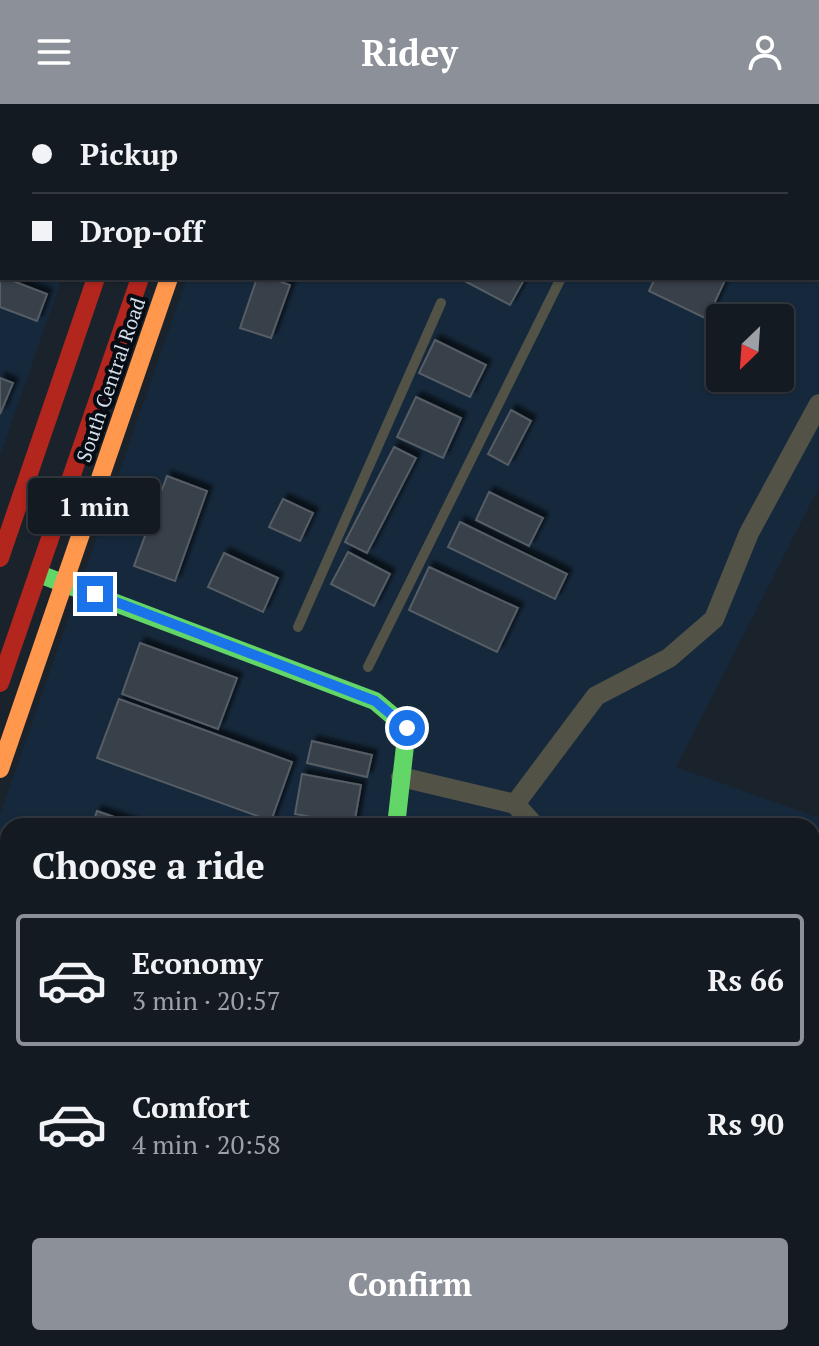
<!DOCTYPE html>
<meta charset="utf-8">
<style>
body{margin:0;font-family:"PT Serif",serif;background:#21272e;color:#f1f3f6;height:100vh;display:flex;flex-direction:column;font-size:30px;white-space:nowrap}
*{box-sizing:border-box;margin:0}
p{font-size:26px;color:#9da1a5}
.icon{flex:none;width:44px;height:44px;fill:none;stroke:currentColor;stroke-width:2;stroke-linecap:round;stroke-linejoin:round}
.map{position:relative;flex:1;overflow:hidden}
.drawer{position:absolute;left:0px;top:714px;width:820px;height:528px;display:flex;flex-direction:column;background:#141a21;border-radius:24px 24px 0 0;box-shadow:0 2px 6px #0004,0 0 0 2px #33383f}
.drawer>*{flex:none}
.guide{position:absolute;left:0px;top:0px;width:820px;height:176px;box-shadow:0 2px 6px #0004,0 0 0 2px #33383f;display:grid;align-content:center;height:176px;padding:0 32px;background:#141a21}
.needle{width:52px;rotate:205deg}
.buttons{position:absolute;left:706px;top:200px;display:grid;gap:16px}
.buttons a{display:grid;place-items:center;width:88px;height:88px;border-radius:8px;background:#141a21;box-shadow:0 2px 6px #0004,0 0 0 2px #33383f;font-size:40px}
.end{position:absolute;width:36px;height:36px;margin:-18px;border:10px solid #1a73e8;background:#fff;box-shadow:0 0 0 4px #fff}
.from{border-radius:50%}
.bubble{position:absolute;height:56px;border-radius:8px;background:#141a21;box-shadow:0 2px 6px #0004,0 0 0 2px #33383f;font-size:26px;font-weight:600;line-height:56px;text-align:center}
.guide b{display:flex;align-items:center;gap:28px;height:76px;font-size:30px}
.guide b+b{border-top:2px solid #33383f}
.guide i{width:20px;height:20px;background:#f1f3f6}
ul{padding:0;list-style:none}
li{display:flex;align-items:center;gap:24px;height:132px;margin:0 16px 12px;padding:0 16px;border:4px solid transparent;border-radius:8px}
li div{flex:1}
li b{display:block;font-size:30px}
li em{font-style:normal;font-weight:600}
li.on{border-color:#8c9099}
li>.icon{width:72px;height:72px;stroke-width:1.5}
h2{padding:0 32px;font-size:36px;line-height:96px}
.action{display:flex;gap:16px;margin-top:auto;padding:16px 32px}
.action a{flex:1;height:92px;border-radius:8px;background:#8c9099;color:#fff;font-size:32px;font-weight:600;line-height:92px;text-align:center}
header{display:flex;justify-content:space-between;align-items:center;height:104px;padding:0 32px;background:#8c9099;color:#fff;font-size:36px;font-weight:600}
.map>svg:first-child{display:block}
</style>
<header><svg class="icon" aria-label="menu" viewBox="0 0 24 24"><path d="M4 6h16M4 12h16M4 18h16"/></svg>Ridey<svg class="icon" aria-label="person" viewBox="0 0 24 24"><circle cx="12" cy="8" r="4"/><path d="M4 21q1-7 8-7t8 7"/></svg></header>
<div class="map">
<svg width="819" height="1242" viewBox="0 0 819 1242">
<defs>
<filter id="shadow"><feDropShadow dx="5" dy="-5" stdDeviation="2" flood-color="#0009"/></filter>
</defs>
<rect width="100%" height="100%" fill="#1a232c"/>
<g fill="#16293c" fill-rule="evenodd">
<path d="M0 0 17 2H2V174H62L0 351Z"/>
<path d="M248 0H819V383L676 663 819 714V1242H795L796 1234H812V722H8V1234H359L358 1242H0V711L187 174H818V2H247ZM720 214H780V274H720Z"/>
</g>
<g fill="#373f48" stroke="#565d65" stroke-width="2" filter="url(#shadow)">
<path d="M65 0H119L64 2Z"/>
<path d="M518 0H557L561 2H517Z"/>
<path d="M0 172 47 190 37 217 0 203Z"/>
<path d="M257 174H270L290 181 271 234 240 224Z"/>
<path d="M459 174H525L510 201Z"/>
<path d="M655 174H726L707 215 649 187Z"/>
<path d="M435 236 486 261 470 293 419 269Z"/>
<path d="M0 274 13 279 0 310Z"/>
<path d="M416 293 461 314 443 354 397 333Z"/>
<path d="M511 306 531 317 508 361 488 350Z"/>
<path d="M394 343 416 354 367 449 345 438Z"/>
<path d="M167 372 207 387 175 477 134 462Z"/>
<path d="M489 388 543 414 529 442 476 416Z"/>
<path d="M283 395 313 409 300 437 269 423Z"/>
<path d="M460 418 567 470 555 495 448 443Z"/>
<path d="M348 448 390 470 374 502 331 480Z"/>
<path d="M224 449 278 474 263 508 208 483Z"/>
<path d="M429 463 518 504 497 548 409 506Z"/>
<path d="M140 539 237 574 218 625 122 590Z"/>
<path d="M119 595 292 658 271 717 97 654Z"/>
<path d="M312 637 372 651 367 673 307 659Z"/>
<path d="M302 670 361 681 354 721 295 710Z"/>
<path d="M97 707 140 722H92Z"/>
<path d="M0 1015 8 1018V1115L0 1113Z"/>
<path d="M0 1186 8 1189V1234H136L159 1242H0Z"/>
<path d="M231 1234 290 1240V1242H230Z"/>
</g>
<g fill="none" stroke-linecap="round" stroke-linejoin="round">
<g stroke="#525247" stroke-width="10">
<path d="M452 2 453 0"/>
<path d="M648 2 649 0"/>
<path d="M298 523 441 199"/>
<path d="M368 563 561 174"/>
<path d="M0 1174 8 1177"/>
<path d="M167 1234 190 1242"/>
</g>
<g stroke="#525247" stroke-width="20">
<path d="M401 673 515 700 535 722"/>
<path d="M515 700 596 592 669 554 714 515 749 429 819 300"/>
<path d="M812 803 819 805"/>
<path d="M812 1052 819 1062"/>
<path d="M812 1131 819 1135"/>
<path d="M817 1242 819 1233"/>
</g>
<g stroke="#63d668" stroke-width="18">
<path d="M200 0V2"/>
<path d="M155 2 156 0"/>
<path d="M39 470 375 597 407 624 396 722"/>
<path d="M338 1242 339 1234"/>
</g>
<g stroke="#ff974d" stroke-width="18">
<path d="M229 0V2"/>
<path d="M0 665 169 174"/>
</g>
<g stroke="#b3261e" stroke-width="18">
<path d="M0 454 96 174"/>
<path d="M0 579 140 174"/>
</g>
</g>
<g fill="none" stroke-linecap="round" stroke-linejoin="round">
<path stroke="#1a73e8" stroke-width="10" d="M95 490 375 597 407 624"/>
</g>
<g text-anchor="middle" stroke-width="8" stroke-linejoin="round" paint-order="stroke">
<g font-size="20" fill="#d5dfea" stroke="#060c13">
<text transform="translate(111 276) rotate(-71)" y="7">South Central Road</text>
</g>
</g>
</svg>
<div class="buttons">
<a><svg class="needle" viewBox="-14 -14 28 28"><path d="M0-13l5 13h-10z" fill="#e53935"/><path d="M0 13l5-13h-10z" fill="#9da1a5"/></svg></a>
</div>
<i class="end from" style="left:407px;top:624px"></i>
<i class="end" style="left:95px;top:490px"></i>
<div class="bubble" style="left:28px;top:374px;width:132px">1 min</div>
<div class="guide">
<b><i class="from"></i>Pickup</b>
<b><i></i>Drop-off</b>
</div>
<section class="drawer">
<h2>Choose a ride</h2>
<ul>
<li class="on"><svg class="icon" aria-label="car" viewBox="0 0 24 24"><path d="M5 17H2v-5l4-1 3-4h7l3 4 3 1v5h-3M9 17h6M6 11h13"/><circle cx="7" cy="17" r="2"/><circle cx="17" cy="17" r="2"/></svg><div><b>Economy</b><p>3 min · 20:57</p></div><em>Rs 66</em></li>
<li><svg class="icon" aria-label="car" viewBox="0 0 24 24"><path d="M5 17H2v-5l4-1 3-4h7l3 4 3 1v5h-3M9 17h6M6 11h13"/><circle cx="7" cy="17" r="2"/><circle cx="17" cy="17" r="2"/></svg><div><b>Comfort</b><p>4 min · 20:58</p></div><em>Rs 90</em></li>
</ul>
<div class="action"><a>Confirm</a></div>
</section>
</div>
